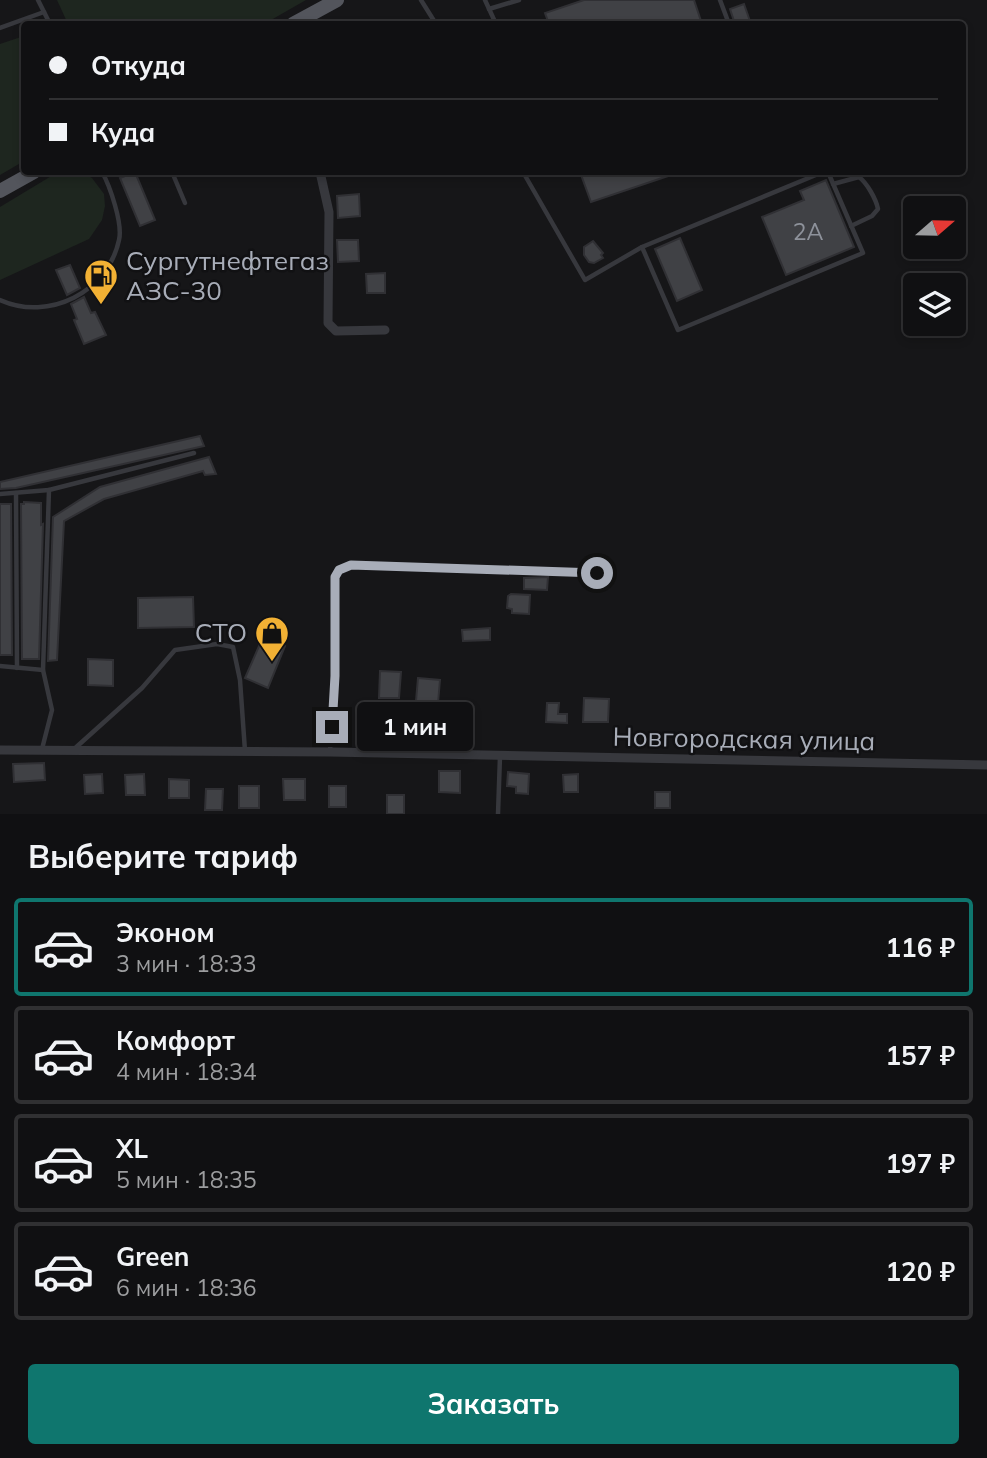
<!DOCTYPE html>
<html lang="ru">
<meta charset="utf-8">
<style>
body{margin:0;font-family:Mulish,sans-serif;background:#1e1e20;color:#f1f3f6;height:100vh;display:flex;flex-direction:column;font-size:26px;white-space:nowrap}
*{box-sizing:border-box;margin:0}
p{font-size:23px;color:#9c9d9f}
.icon{flex:none;width:38px;height:38px;fill:none;stroke:currentColor;stroke-width:2;stroke-linecap:round;stroke-linejoin:round}
.map{position:relative;height:814px;overflow:hidden}
.sheet{display:flex;flex-direction:column;background:#101012;flex:1}
.sheet>*{flex:none}
.guide{position:absolute;left:21px;top:21px;width:945px;height:154px;border-radius:7px;box-shadow:0 4px 10px #0003,0 0 0 2px #303032;display:grid;align-content:center;height:154px;padding:0 28px;background:#101012}
.needle{width:46px;rotate:70deg}
.fabs{position:absolute;left:903px;top:196px;display:grid;gap:14px}
.fabs a{display:grid;place-items:center;width:63px;height:63px;border-radius:7px;background:#101012;box-shadow:0 4px 10px #0003,0 0 0 2px #303032;font-size:35px}
.end{position:absolute;width:32px;height:32px;margin:-16px;border:9px solid #a8adb8;background:#111;box-shadow:0 0 0 4px #111}
.from{border-radius:50%}
.bubble{position:absolute;height:49px;border-radius:7px;background:#101012;box-shadow:0 4px 10px #0003,0 0 0 2px #303032;font-size:23px;font-weight:700;line-height:49px;text-align:center}
.guide b{display:flex;align-items:center;gap:24px;height:66px;font-size:26px}
.guide b+b{border-top:2px solid #303032}
.guide i{width:18px;height:18px;background:#f1f3f6}
ul{padding:0;list-style:none}
li{display:flex;align-items:center;gap:21px;height:98px;margin:0 14px 10px;padding:0 14px;border:4px solid #303032;border-radius:7px}
li div{flex:1}
li b{display:block;font-size:26px}
li em{font-style:normal;font-weight:700}
li.on{border-color:#0f766e}
li>.icon{width:63px;height:63px;stroke-width:1.5}
h2{padding:0 28px;font-size:32px;line-height:84px}
.cta{display:flex;gap:14px;margin-top:auto;padding:14px 28px}
.cta a{flex:1;height:80px;border-radius:7px;background:#0f766e;color:#fff;font-size:28px;font-weight:700;line-height:80px;text-align:center}
.map>svg:first-child{display:block}
</style>
<div class="map">
<svg width="987" height="814" viewBox="0 0 987 814">
<rect width="100%" height="100%" fill="#161618"/>
<g fill="#1e261f">
<path d="M57 0H306L264 24H68Z"/>
<path d="M24 36V161L0 175V44Z"/>
<path d="M58 172H81L92 178 104 194 105 206 102 220 89 239 0 280V207Z"/>
</g>
<g fill="#404145" stroke="#303034" stroke-width="2">
<path d="M584 0H694L702 24H549L545 13Z"/>
<path d="M744 4 751 24H735L730 9Z"/>
<path d="M135 172 155 220 140 226 120 178Z"/>
<path d="M580 172H676L677 173 591 202Z"/>
<path d="M826 180 854 247 786 275 762 217 804 200 800 191Z"/>
<path d="M359 194 360 216 338 218 337 196Z"/>
<path d="M680 238 702 290 677 301 655 249Z"/>
<path d="M337 240H358L359 261 338 262Z"/>
<path d="M593 241 603 253 601 255 603 258 594 263 589 262 584 255V247Z"/>
<path d="M70 265 80 288 67 295 56 270Z"/>
<path d="M385 273V293H367L366 274Z"/>
<path d="M84 297 91 313 95 312 106 335 84 344 74 320 77 319 71 304Z"/>
<path d="M200 436 204 446 16 488 0 489V482Z"/>
<path d="M209 457 216 474 205 475 203 471 104 499 64 521 57 660 48 661 53 517 100 487Z"/>
<path d="M24 502 41 503V525L43 524 39 659H22L21 504H24Z"/>
<path d="M0 504H11L12 655H0Z"/>
<path d="M548 577 547 590 524 589V578Z"/>
<path d="M511 594 530 595 529 614 512 613V609L507 608 508 596Z"/>
<path d="M193 597 194 627 138 628V598Z"/>
<path d="M490 628V640L463 641 462 630Z"/>
<path d="M263 637 285 646 268 688 245 678Z"/>
<path d="M88 659 113 660V686L88 685Z"/>
<path d="M380 671 401 672 399 698H379Z"/>
<path d="M418 678 440 680 438 703 416 701Z"/>
<path d="M584 698 609 699 608 722H583Z"/>
<path d="M547 703H559L558 714H567V723L546 722Z"/>
<path d="M44 763 45 780 14 782 13 764Z"/>
<path d="M439 771H460V793L439 792Z"/>
<path d="M508 772 529 774 528 794 516 793V787L507 786Z"/>
<path d="M102 774 103 793 85 794 84 775Z"/>
<path d="M144 774 145 795H126L125 775Z"/>
<path d="M578 774V792H564L563 775Z"/>
<path d="M169 779 189 780V798H169Z"/>
<path d="M283 779H305V800H284Z"/>
<rect x="239" y="786" width="20" height="22"/>
<rect x="329" y="786" width="17" height="21"/>
<path d="M206 789H223L222 810H205Z"/>
<rect x="655" y="792" width="15" height="16"/>
<rect x="387" y="795" width="17" height="19"/>
</g>
<g fill="none" stroke-linecap="round" stroke-linejoin="round">
<g stroke="#37383d" stroke-width="4.5">
<path d="M38 0 50 24"/>
<path d="M421 0 436 24"/>
<path d="M485 0 496 24"/>
<path d="M720 0 729 24"/>
<path d="M489 9 519 0"/>
<path d="M0 28 44 12"/>
<path d="M172 172 185 203"/>
<path d="M523 172 585 280 642 247 823 172"/>
<path d="M104 175 114 172"/>
<path d="M833 184 859 177C867 183 876 199 878 209L872 216 851 226"/>
<path d="M642 247 678 330 863 253 828 172"/>
<path d="M0 300C49 322 108 292 119 240 123 224 110 186 102 172"/>
<path d="M16 493 17 668"/>
<path d="M0 494 49 490"/>
<path d="M0 666 43 670"/>
<path d="M42 749 52 710 43 670 49 490 194 453"/>
<path d="M73 750 142 688 175 650 217 644 233 647 240 680 245 751"/>
<path d="M330 751 335 676V577L339 570 351 565 597 573"/>
<path d="M498 814 500 756"/>
</g>
<g stroke="#37383d" stroke-width="9">
<path d="M320 172 329 212 328 323 336 331 385 330"/>
<path d="M0 750 330 752 987 765"/>
</g>
<g stroke="#53555c" stroke-width="14">
<path d="M293 24 337 0"/>
<path d="M0 191 34 172"/>
</g>
</g>
<g fill="none" stroke-linecap="round" stroke-linejoin="round">
<path stroke="#a8adb8" stroke-width="9" d="M332 727 335 676V577L339 570 351 565 597 573"/>
</g>
<defs>
<g id="fuel-pin" transform="scale(1.75)"><path d="M0 17L-7.5 6A9.5 9.5 0 1 1 7.5 6Z" fill="#f2b134" stroke="#111113"/><path d="M-5.5-6h7V0h2V4h1.3V-2.5L3-4.5l.8-.8L6-3V5H2.5V1h-1V6h-7ZM-4.2-4.7v3.2H.2V-4.7Z" fill="#111"/></g>
<g id="shop-pin" transform="scale(1.75)"><path d="M0 17L-7.5 6A9.5 9.5 0 1 1 7.5 6Z" fill="#f2b134" stroke="#111113"/><path d="M-5-2.5h2.3a2.7 3.5 0 0 1 5.4 0H5L5.5 6h-11ZM-1.5-2.5h3a1.5 2.3 0 0 0-3 0Z" fill="#111"/></g>
</defs>
<g fill-rule="evenodd">
<use href="#fuel-pin" x="101" y="276"/>
<use href="#shop-pin" x="272" y="633"/>
</g>
<g text-anchor="middle" stroke-width="5" stroke-linejoin="round" paint-order="stroke">
<g font-size="23" fill="#8e929b">
<text x="808" y="240">2А</text>
</g>
<g font-size="26" fill="#a8adb8" stroke="#111113" text-anchor="start">
<text x="126" y="270">Сургутнефтегаз<tspan x="126" dy="30">АЗС-30</tspan></text>
<text x="247" y="642" text-anchor="end">СТО</text>
</g>
<g font-size="26" fill="#a8adb8" stroke="#111113">
<text transform="translate(744 739) rotate(1)" y="9">Новгородская улица</text>
</g>
</g>
</svg>
<div class="fabs">
<a><svg class="needle" viewBox="-14 -14 28 28"><path d="M0-13l5 13h-10z" fill="#e53935"/><path d="M0 13l5-13h-10z" fill="#9c9d9f"/></svg></a>
<a><svg class="icon" aria-label="layers" viewBox="0 0 24 24"><path d="M12 4l9 5-9 5-9-5zM3 14l9 5 9-5"/></svg></a>
</div>
<i class="end from" style="left:597px;top:573px"></i>
<i class="end" style="left:332px;top:727px"></i>
<div class="bubble" style="left:357px;top:702px;width:116px">1 мин</div>
<div class="guide">
<b><i class="from"></i>Откуда</b>
<b><i></i>Куда</b>
</div>
</div>
<section class="sheet">
<h2>Выберите тариф</h2>
<ul>
<li class="on"><svg class="icon" aria-label="car" viewBox="0 0 24 24"><path d="M5 17H2v-5l4-1 3-4h7l3 4 3 1v5h-3M9 17h6M6 11h13"/><circle cx="7" cy="17" r="2"/><circle cx="17" cy="17" r="2"/></svg><div><b>Эконом</b><p>3 мин · 18:33</p></div><em>116 ₽</em></li>
<li><svg class="icon" aria-label="car" viewBox="0 0 24 24"><path d="M5 17H2v-5l4-1 3-4h7l3 4 3 1v5h-3M9 17h6M6 11h13"/><circle cx="7" cy="17" r="2"/><circle cx="17" cy="17" r="2"/></svg><div><b>Комфорт</b><p>4 мин · 18:34</p></div><em>157 ₽</em></li>
<li><svg class="icon" aria-label="car" viewBox="0 0 24 24"><path d="M5 17H2v-5l4-1 3-4h7l3 4 3 1v5h-3M9 17h6M6 11h13"/><circle cx="7" cy="17" r="2"/><circle cx="17" cy="17" r="2"/></svg><div><b>XL</b><p>5 мин · 18:35</p></div><em>197 ₽</em></li>
<li><svg class="icon" aria-label="car" viewBox="0 0 24 24"><path d="M5 17H2v-5l4-1 3-4h7l3 4 3 1v5h-3M9 17h6M6 11h13"/><circle cx="7" cy="17" r="2"/><circle cx="17" cy="17" r="2"/></svg><div><b>Green</b><p>6 мин · 18:36</p></div><em>120 ₽</em></li>
</ul>
<div class="cta"><a>Заказать</a></div>
</section>
